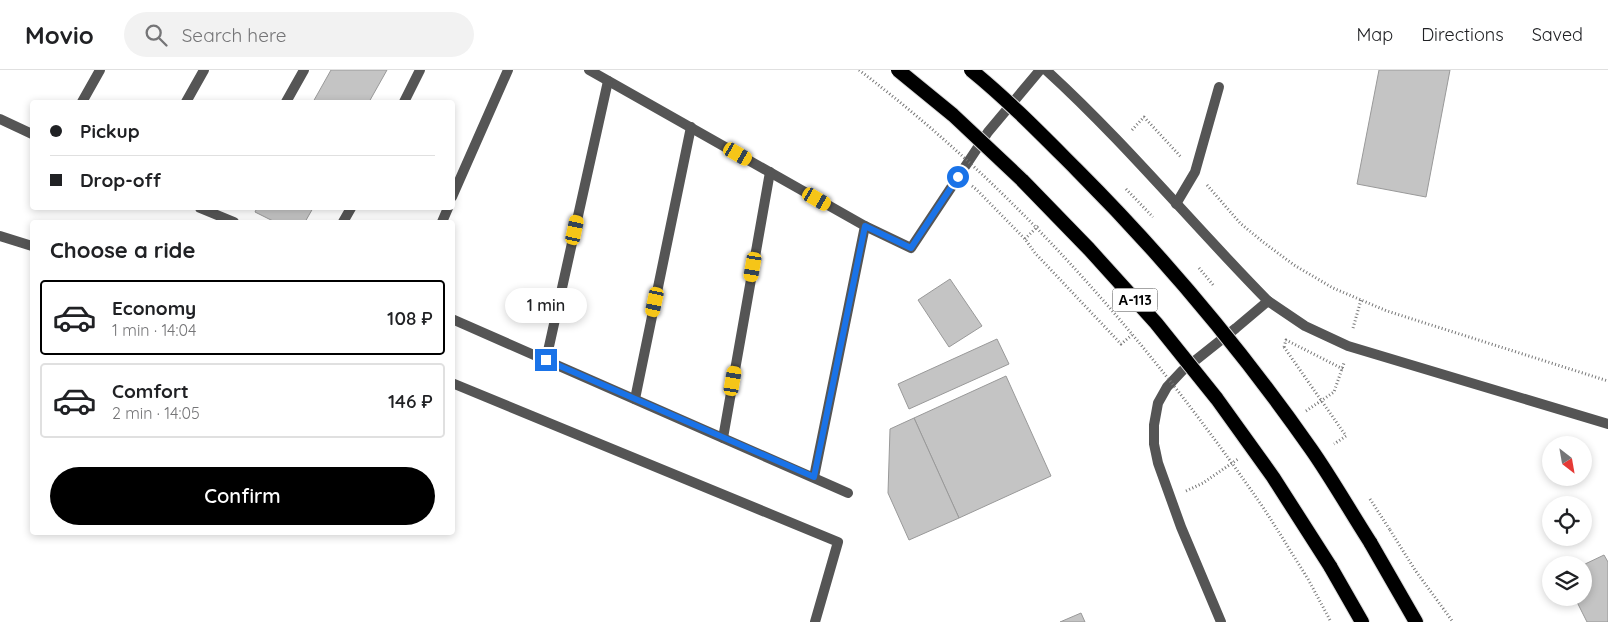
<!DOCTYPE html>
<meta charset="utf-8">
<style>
body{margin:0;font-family:Quicksand,sans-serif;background:#f2f2f2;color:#202124;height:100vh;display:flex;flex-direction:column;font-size:19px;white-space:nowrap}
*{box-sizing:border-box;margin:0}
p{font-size:16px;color:#757577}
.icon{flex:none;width:28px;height:28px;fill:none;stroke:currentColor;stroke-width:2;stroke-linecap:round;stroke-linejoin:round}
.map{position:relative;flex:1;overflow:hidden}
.drawer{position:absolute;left:30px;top:150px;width:425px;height:315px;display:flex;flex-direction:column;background:#fff;border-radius:5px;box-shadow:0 2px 8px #0003}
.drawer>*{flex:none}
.top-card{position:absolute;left:30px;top:30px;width:425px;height:110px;border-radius:5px;box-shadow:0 2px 8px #0003;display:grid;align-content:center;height:110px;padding:0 20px;background:#fff}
.needle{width:32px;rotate:149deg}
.buttons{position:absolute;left:1542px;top:366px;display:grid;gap:10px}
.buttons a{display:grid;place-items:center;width:50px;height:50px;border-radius:50%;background:#fff;box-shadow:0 2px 8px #0003;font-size:25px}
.end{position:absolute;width:22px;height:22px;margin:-11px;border:6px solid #1a73e8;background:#fff;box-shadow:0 0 0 2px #fff}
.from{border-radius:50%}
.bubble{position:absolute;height:35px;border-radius:18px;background:#fff;box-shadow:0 2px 8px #0003;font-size:16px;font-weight:600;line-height:35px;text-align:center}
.car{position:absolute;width:15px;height:30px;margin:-15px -8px;border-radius:6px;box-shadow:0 0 4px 1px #0007;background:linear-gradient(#f5c518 24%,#345 0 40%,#f5c518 0 76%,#345 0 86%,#f5c518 0)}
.top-card b{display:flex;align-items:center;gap:18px;height:48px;font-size:19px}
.top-card b+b{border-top:1px solid #e0e0e0}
.top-card i{width:12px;height:12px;background:#202124}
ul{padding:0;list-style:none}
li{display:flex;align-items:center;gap:15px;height:75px;margin:0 10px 8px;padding:0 10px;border:2px solid #e0e0e0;border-radius:5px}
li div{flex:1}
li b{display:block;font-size:19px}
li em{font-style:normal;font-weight:600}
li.on{border-color:#000}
li>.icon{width:45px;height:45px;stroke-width:1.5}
h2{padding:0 20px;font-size:22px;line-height:60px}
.primary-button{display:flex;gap:10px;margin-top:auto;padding:10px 20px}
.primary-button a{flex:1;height:58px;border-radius:30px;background:#000;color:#fff;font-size:20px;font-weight:600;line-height:58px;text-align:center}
header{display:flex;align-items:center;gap:30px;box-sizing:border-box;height:70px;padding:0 25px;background:#fff;border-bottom:1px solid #e0e0e0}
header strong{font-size:24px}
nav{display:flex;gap:28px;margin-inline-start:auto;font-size:18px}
.search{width:350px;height:45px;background:#f2f2f2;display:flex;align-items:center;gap:12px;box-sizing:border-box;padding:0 18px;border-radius:28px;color:#757577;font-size:19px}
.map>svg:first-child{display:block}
</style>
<header>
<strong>Movio</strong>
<div class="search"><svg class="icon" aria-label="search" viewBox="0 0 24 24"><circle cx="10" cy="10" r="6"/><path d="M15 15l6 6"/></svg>Search here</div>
<nav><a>Map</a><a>Directions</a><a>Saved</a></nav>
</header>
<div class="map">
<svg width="1608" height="552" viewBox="0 0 1608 552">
<rect width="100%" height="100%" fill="#fff"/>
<g fill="#c4c4c4" stroke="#999">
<path d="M331 0H387L369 32H313Z"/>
<path d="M1379 0H1450L1426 127 1357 114Z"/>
<path d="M257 138H313L305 152H275L255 142Z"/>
<path d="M950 209 982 256 949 277 918 230Z"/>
<path d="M997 269 1009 294 909 339 898 314Z"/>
<path d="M1006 306 1051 406 959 448 914 348Z"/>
<path d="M914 348 959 448 909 470 888 423 890 359Z"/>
<path d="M1604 485 1608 492V552H1587L1575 528H1584L1583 495Z"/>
<path d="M1081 543 1085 552H1060Z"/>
</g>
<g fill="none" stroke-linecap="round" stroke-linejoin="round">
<g stroke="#dbdbdb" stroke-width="16">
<g id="trunk">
<path d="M1370 472 1416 552"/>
<path d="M1330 496 1362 552"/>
</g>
</g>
<g stroke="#777" stroke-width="3" stroke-dasharray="1 2.5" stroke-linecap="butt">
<path d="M1132 60 1144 47 1181 87"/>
<path d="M1207 115 1240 153 1263 172 1294 195 1333 218 1387 241 1608 311"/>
<path d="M972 116 977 120 1025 169 1035 183 1121 274 1132 265"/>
<path d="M1025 169 1038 156"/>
<path d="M1353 258 1361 230"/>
<path d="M1284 277 1286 270 1343 299"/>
<path d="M1306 341 1334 322 1344 293"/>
<path d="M1186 421 1203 413 1238 389"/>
<path d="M1390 460 1415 500 1453 552"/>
<path d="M1308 509 1331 552"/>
</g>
<g stroke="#555" stroke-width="10">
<path d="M589 0 865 156 814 407"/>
<path d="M1046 0C1125 72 1193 155 1268 231"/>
<path d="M82 32 100 0"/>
<path d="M186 32 204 0"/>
<path d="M286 32 304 0"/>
<path d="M404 32 420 0"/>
<path d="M0 49 32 64"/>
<path d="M452 127 508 0"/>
<path d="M1176 134 1195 102 1219 17"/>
<path d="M200 138 234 152"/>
<path d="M343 152 351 138"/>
<path d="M442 152 448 138"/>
<path d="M865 156 911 178 988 62 1040 0"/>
<path d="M0 166 32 176"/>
<path d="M452 249 848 423"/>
<path d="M546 290 608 11"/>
<path d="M452 313 838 472 815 552"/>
<path d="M635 329 691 57"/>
<path d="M723 368 770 102"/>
</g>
<path stroke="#555" stroke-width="10" d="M1221 552 1181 457 1158 393 1154 374V355L1158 333 1167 317 1182 301 1236 258 1268 231 1305 256 1348 276 1608 354"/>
<use href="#trunk" stroke="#000" stroke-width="14"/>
<g stroke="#dbdbdb" stroke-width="16" stroke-linecap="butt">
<g id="trunk-bridge">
<path d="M898 0 953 45 1022 110 1089 179 1156 253 1217 329 1273 407 1330 496"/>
<path d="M971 0C1008 30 1042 65 1076 99 1162 185 1241 279 1311 379 1332 409 1350 441 1370 472"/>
</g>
</g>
<g stroke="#777" stroke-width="3" stroke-dasharray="1 2.5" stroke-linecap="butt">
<path d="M859 0C1012 116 1141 263 1251 420 1271 448 1289 479 1308 509"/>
<path d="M1126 119 1153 147"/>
<path d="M1199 198 1214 216"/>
<path d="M1284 277 1346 366 1334 374"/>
<path d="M1370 429 1390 460"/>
</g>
<use href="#trunk-bridge" stroke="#000" stroke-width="14"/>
</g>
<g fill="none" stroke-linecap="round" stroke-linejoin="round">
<path stroke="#1a73e8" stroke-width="6" d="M546 290 814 407 865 156 911 178 958 107"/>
</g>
<g text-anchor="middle" stroke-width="4.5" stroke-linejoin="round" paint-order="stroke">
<rect fill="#fff" stroke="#4c4c4c" stroke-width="1" x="1112.5" y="218.5" width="45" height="23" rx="4"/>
<g font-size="14" font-weight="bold" fill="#000">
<text x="1135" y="235">А-113</text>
</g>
</g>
</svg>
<div class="buttons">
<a><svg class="needle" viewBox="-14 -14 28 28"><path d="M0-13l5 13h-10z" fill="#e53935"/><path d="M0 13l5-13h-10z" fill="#757577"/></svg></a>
<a><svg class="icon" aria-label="locate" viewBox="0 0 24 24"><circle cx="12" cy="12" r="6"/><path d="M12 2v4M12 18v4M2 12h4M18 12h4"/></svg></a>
<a><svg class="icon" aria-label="layers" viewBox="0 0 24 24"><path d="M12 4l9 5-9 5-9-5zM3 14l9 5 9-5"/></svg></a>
</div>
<i class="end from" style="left:958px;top:107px"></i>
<i class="end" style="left:546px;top:290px"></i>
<div class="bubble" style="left:505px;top:218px;width:82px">1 min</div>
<i class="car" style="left:738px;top:84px;rotate:120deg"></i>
<i class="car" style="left:817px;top:129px;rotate:120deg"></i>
<i class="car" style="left:575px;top:160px;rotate:12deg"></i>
<i class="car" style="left:753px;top:197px;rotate:190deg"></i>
<i class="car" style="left:655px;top:232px;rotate:192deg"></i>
<i class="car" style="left:733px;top:311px;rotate:10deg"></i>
<div class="top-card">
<b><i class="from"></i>Pickup</b>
<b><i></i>Drop-off</b>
</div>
<section class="drawer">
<h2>Choose a ride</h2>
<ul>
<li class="on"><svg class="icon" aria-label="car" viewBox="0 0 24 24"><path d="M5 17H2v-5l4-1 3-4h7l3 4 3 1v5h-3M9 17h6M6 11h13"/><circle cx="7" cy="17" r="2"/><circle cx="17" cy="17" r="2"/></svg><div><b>Economy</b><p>1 min · 14:04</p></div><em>108 ₽</em></li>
<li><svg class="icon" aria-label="car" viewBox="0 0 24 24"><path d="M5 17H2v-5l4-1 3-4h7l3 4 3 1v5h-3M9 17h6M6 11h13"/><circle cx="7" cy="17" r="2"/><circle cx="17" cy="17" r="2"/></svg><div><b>Comfort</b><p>2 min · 14:05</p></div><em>146 ₽</em></li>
</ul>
<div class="primary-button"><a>Confirm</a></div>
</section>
</div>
